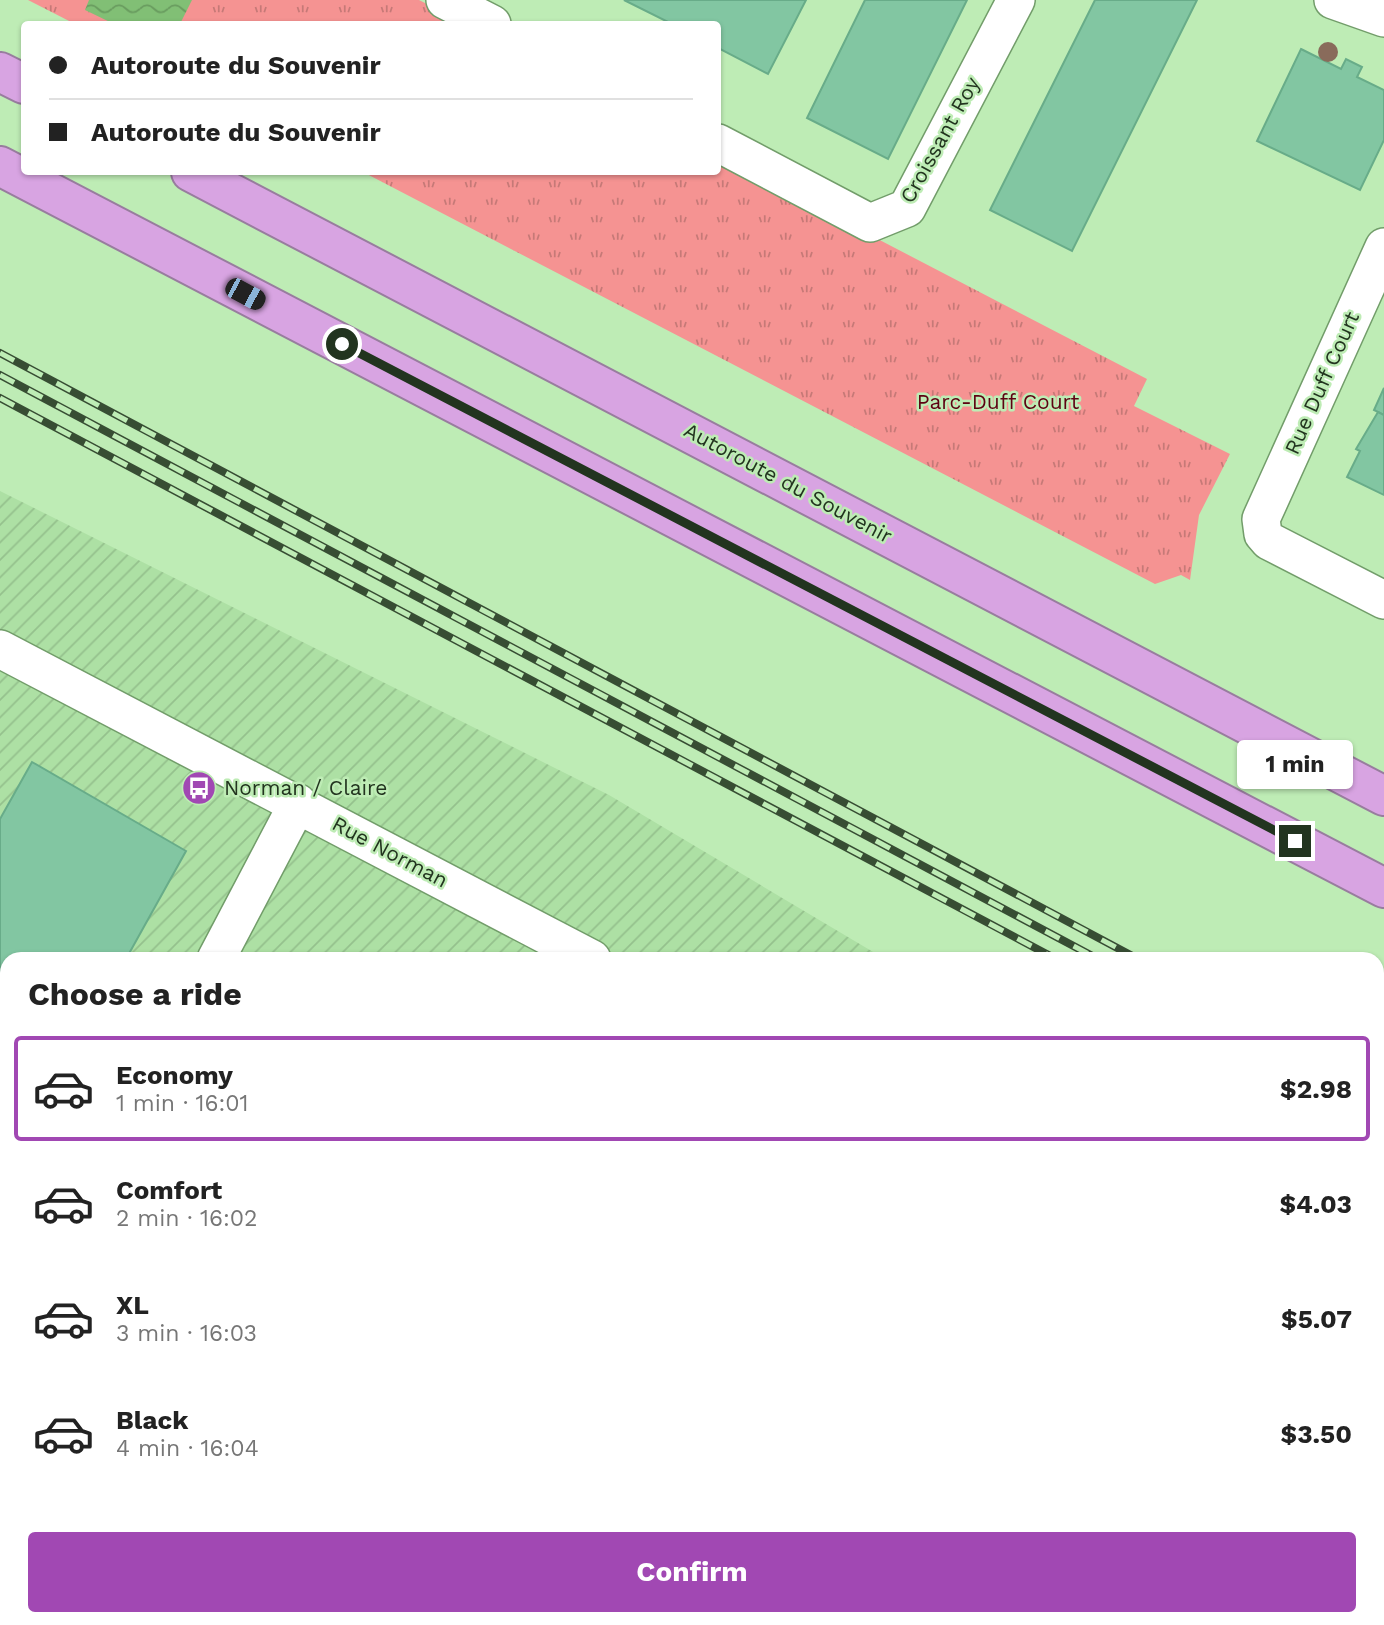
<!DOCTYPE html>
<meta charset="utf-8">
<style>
body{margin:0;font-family:"Work Sans",sans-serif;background:#f6f6f6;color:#222;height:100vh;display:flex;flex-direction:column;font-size:26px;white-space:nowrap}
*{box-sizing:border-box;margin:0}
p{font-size:23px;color:#767676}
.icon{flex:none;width:38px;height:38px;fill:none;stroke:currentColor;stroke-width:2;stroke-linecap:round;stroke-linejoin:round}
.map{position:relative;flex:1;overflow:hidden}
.sheet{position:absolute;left:0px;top:952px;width:1384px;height:674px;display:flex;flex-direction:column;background:#fff;border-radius:21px 21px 0 0;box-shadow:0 2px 5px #0004}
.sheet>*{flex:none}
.hud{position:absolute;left:21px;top:21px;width:700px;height:154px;border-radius:7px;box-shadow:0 2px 5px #0004;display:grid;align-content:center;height:154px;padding:0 28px;background:#fff}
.end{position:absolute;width:32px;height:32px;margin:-16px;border:9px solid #22341f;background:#fff;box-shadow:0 0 0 4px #fff}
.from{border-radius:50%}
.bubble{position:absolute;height:49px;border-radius:7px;background:#fff;box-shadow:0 2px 5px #0004;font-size:23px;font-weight:700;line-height:49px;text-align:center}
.car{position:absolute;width:21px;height:42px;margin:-21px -10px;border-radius:9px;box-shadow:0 0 5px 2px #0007;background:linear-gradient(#222 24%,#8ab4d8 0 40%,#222 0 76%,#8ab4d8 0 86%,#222 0)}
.hud b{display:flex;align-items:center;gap:24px;height:66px;font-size:26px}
.hud b+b{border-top:2px solid #e0e0e0}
.hud i{width:18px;height:18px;background:#222}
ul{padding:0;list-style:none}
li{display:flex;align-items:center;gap:21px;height:105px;margin:0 14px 10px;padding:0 14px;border:4px solid transparent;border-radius:7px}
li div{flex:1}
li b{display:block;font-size:26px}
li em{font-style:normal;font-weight:700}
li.on{border-color:#a148b3}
li>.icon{width:63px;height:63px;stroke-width:1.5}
h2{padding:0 28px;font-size:32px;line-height:84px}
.action{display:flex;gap:14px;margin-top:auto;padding:14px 28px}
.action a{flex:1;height:80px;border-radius:7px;background:#a148b3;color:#fff;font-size:28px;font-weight:700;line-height:80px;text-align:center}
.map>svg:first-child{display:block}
</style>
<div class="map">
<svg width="1384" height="1625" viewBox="0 0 1384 1625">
<defs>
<pattern id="industrial-furrows" width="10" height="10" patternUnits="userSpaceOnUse" patternTransform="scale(1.75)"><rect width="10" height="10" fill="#ade0a4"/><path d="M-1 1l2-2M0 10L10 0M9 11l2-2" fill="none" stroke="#95c18d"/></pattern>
<pattern id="park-tufts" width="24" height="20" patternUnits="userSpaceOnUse" patternTransform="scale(1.75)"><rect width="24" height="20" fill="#f59392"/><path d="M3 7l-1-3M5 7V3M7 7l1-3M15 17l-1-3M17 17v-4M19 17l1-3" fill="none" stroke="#c67977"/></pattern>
<pattern id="water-waves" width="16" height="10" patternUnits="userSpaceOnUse" patternTransform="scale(1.75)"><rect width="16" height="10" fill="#81bf75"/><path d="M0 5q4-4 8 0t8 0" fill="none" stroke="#699c5f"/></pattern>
</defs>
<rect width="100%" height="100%" fill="#beecb5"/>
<path fill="url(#industrial-furrows)" d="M0 491 609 795 885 959H7V1619H1377V1278L1384 1283V1625H0Z"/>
<g fill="url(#park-tufts)">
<path d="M28 0H419L466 24H75Z"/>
<path d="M718 156 1147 379 1134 406 1230 454 1199 515 1190 580 1181 575 1155 584 363 172H718Z"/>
</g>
<path fill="url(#water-waves)" d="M89 0H192L180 24H114L85 10Z"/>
<g fill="#82c6a2" stroke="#68ac89" stroke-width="2">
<path d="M624 0H806L768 74 718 48V24H672Z"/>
<path d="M865 0H967L888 159 807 118Z"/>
<path d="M1095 0H1197L1072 251 990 210Z"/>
<path d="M1301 49 1341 69 1346 59 1362 67 1357 77 1384 90V140L1360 190 1257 141Z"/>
<path d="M1384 388V415L1374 410Z"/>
<path d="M1378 412 1384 415V495L1347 477 1360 451 1356 449Z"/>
<path d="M32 762 186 851 126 959H7V1174L0 1187V819Z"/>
<path d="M7 1578V1619H216L213 1625H0V1591Z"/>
<path d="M243 1619H332L329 1625H254Z"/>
<path d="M492 1619H799L796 1625H501Z"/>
</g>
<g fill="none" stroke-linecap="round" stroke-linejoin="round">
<g stroke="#729d6a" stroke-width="40">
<g id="minor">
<path d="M445 0 492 24"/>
<path d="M1333 0 1384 18"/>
<path d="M718 143 870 223 907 208 1016 0"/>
<path d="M1384 247 1261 519 1263 534 1269 541 1384 600"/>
<path d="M0 649 592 959"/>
<path d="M216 959 298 803"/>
<path d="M0 1369 7 1356"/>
<path d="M1292 1619 1294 1625"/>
<path d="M961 1625 965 1619"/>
</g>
</g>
<g stroke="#987d9e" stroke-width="42">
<g id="highway">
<path d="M0 72 24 84"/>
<path d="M0 166 1384 888"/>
<path d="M191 172 1384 796"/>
</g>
</g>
<use href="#minor" stroke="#fff" stroke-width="37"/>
<use href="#highway" stroke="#d8a4e2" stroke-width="38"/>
<g stroke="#374d33" stroke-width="8">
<g id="rail">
<path d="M0 353 1138 959"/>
<path d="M0 375 1098 959"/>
<path d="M0 398 1056 959"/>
<path d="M1377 1088 1384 1092"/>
<path d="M1377 1110 1384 1113"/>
<path d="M1377 1130 1384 1135"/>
<path d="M1377 1159 1384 1164"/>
</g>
</g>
<use href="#rail" stroke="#beecb5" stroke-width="5" stroke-dasharray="16" stroke-linecap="butt"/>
</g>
<circle fill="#896b5b" cx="1328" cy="52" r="10"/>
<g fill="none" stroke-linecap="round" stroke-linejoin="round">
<path stroke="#22341f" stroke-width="9" d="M342 344 1295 841"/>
</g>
<defs>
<g id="bus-disc" transform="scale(1.75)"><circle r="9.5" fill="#a148b3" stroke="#beecb5"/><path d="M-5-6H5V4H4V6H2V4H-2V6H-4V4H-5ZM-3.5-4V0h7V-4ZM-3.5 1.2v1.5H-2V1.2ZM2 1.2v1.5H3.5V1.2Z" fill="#fff"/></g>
</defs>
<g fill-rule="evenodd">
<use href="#bus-disc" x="199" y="788"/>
</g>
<g text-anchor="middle" stroke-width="5" stroke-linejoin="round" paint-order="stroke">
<g font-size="21" fill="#22341f" stroke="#beecb5">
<text transform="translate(940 140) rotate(-61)" y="7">Croissant Roy</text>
<text transform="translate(1322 383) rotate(-66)" y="7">Rue Duff Court</text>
<text transform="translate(788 483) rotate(28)" y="7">Autoroute du Souvenir</text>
<text transform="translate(390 852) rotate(28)" y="7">Rue Norman</text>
</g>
<g font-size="21" fill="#5d0112" stroke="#beecb5">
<text x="998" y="409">Parc-Duff Court</text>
</g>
<g font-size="21" fill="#22341f" stroke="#beecb5" text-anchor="start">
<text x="224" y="795">Norman / Claire</text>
</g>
</g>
</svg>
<i class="end from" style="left:342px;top:344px"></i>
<i class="end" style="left:1295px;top:841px"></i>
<div class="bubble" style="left:1237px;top:740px;width:116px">1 min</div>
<i class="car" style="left:245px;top:294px;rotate:118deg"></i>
<div class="hud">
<b><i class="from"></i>Autoroute du Souvenir</b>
<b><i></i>Autoroute du Souvenir</b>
</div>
<section class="sheet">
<h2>Choose a ride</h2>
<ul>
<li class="on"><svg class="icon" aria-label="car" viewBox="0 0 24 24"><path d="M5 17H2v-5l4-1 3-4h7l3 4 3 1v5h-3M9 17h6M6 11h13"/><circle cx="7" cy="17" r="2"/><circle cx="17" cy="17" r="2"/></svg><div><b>Economy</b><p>1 min · 16:01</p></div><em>$2.98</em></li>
<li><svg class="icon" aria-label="car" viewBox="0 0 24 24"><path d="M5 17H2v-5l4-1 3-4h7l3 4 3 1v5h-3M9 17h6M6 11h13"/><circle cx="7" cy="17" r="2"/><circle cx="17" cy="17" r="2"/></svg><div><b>Comfort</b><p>2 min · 16:02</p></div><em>$4.03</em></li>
<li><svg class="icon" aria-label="car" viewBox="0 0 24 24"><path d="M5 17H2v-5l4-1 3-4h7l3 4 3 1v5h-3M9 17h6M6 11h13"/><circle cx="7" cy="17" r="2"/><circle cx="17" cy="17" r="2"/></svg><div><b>XL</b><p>3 min · 16:03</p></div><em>$5.07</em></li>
<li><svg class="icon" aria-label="car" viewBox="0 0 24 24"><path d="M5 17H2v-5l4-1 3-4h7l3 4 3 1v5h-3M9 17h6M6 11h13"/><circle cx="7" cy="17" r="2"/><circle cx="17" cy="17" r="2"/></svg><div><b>Black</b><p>4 min · 16:04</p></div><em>$3.50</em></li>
</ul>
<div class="action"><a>Confirm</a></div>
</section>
</div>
